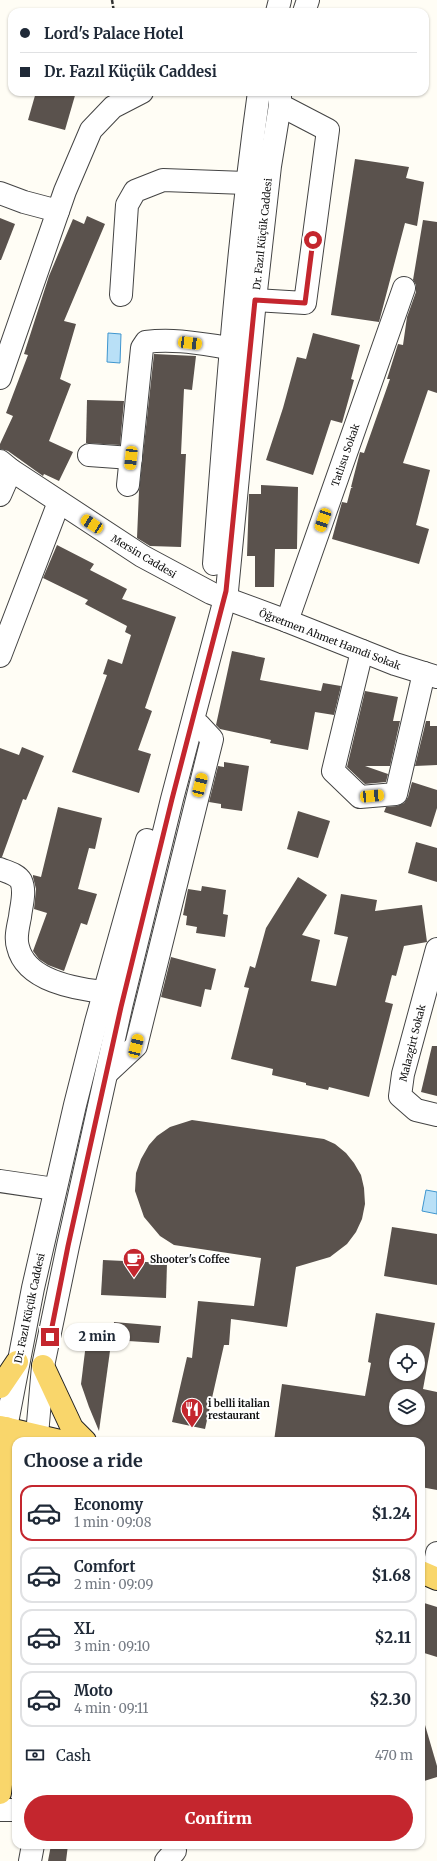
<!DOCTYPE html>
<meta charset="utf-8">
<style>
body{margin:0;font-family:Merriweather,serif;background:#f6f6f7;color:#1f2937;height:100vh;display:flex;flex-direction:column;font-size:15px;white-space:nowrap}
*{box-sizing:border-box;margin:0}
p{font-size:13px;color:#747a83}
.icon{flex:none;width:22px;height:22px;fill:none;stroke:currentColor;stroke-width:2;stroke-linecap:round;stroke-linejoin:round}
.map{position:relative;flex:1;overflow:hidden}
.sheet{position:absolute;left:12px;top:1437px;width:413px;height:412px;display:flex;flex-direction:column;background:#fff;border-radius:12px;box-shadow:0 1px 3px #0004}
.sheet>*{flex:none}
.hud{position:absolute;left:8px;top:8px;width:421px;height:88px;border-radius:12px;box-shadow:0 1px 3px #0004;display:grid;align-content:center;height:88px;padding:0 12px;background:#fff}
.tools{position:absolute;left:389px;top:1345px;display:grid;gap:8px}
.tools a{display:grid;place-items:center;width:36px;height:36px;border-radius:50%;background:#fff;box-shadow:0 1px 3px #0004;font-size:20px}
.end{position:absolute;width:18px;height:18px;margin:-9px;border:5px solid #c4262e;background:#fff;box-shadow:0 0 0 2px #fff}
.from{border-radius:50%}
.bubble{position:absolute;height:28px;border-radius:14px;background:#fff;box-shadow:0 1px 3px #0004;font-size:13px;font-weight:800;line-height:28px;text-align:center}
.car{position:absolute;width:12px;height:24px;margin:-12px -6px;border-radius:5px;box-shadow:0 0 3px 1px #0007;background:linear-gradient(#f5c518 24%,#345 0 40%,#f5c518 0 76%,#345 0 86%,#f5c518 0)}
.hud b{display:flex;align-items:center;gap:14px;height:38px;font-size:15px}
.hud b+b{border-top:1px solid #e0e1e3}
.hud i{width:10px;height:10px;background:#1f2937}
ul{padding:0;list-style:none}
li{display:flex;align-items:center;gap:12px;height:56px;margin:0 8px 6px;padding:0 4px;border:2px solid #e0e1e3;border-radius:12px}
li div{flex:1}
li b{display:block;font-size:15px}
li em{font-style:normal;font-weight:800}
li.on{border-color:#c4262e}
li>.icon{width:36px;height:36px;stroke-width:1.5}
h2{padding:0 12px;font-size:18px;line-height:48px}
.pay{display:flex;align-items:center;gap:10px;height:44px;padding:0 12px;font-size:15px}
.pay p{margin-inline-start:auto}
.button{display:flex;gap:8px;margin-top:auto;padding:8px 12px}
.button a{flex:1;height:46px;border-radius:24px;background:#c4262e;color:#fff;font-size:16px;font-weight:800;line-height:46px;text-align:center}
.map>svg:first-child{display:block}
</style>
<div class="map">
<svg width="437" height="1861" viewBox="0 0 437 1861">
<rect width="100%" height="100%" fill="#fffdf5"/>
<g fill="#b9e0f7" stroke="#3f96cf">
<path d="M108 333 121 334 120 363 107 362Z"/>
<path d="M426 1190 437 1192V1214L422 1211Z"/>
</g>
<g fill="#5a524d" fill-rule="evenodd">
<path d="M36 92H76L65 130 28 120Z"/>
<path d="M355 159 409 167 406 178 424 182 417 226 405 223 379 322 331 315Z"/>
<path d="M87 216 105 224 64 321 76 324 60 379 71 384 49 441 73 452 59 481 44 474 43 476 8 451 0 449V444L13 416 6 413 28 355 24 354 49 276 73 219 84 224Z"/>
<path d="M0 218 15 224 1 260H0Z"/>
<path d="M423 220 437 222V393L428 390 403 463 430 470 416 525 429 529 419 564 332 539 342 502 347 503 351 488H353L351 487 360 452 364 453 390 379H387L398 344 403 345 407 317 416 292V285L413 280Z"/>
<path d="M313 333 360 345 351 379 354 380 342 423 331 420 313 475 266 460 283 408 297 357 306 359Z"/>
<path d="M154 354 196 356 192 390 184 389 181 454H186L181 547 150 546 137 538 139 491Z"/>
<path d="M87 400 124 401 120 445 86 443Z"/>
<path d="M261 485 298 487 297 549H275L274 587H255V556H247L249 494H261Z"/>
<path d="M57 545 94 564 90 570 127 589 122 599 176 617 145 708 152 711 138 750 151 754 139 793 72 772 107 675 103 674 108 659 122 664 131 635 125 632 127 626 85 604 88 600 43 578Z"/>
<path d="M232 651 265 658 260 680 321 691 323 683 341 686 334 715 315 712 308 750 270 743 271 740 220 729 216 725Z"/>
<path d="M365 691 398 697 393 721H400L390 766H365L388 774 386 782 365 784 347 767Z"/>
<path d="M426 721H430V726H437V765L415 766Z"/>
<path d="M22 747 44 756 26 800 23 799 2 857H0V748L19 755Z"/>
<path d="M224 762 249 766 242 811 221 808V804L209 802 218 766 224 767Z"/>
<path d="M412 782 437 790V808L431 827 384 812 386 807 397 806 404 803 408 797Z"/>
<path d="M58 807 102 818 95 849 89 848 78 889 97 894 87 925 81 923 64 971 48 965 39 959 33 951 47 913 34 909 36 889 33 877V875L41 877Z"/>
<path d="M298 811 330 821 318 858 287 849Z"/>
<path d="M416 842 437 848V882L408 873Z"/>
<path d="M298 877 327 895 302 935 320 940 311 981 336 986 348 937 334 934 341 894 377 900 375 911 422 905 427 942 404 946 396 976 392 975 385 1002 393 1004 369 1097 329 1087 328 1090 306 1085V1083L272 1075 273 1069 231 1059 249 988 244 987 250 966 255 968 266 928Z"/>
<path d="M202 886 226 890 223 914 228 915 225 937 196 933 197 927 186 925 187 916 183 915 188 889 201 891Z"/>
<path d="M171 957 216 969 211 990 205 989 201 1007 161 997Z"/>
<path d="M432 1046H437V1096L421 1092Z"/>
<path d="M192 1120 324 1139 335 1144 346 1153 354 1163 361 1175 364 1188 365 1204 362 1219 356 1232 347 1244 330 1257 296 1267 287 1327 231 1319 229 1345H224L205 1429 172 1422 187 1357 192 1358 198 1301 254 1306 261 1258 174 1245 160 1236 144 1217 135 1191 136 1173 141 1159 149 1145 157 1136 170 1127Z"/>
<path d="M392 1227 437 1234V1285L384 1276Z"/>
<path d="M103 1260 167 1263 166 1298 101 1295Z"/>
<path d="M376 1313 435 1323 423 1389 437 1392V1490L421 1487V1441H274L282 1384 365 1396 371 1363 368 1362ZM396 1352H418V1374H396ZM396 1396H418V1418H396Z"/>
<path d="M114 1322 161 1326 159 1343 113 1340Z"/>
<path d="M88 1327 113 1329 99 1431 89 1407 81 1384Z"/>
<path d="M421 1602 437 1607V1657L421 1652Z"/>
<path d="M421 1725H425L437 1766V1777L421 1782Z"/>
<path d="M51 1845H68L66 1861H48Z"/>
</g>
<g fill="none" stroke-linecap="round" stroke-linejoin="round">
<g stroke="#444" stroke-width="24">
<g id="minor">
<path d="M277 12 280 0"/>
<path d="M304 12 308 0"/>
<path d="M0 193 24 202 58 211"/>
<path d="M121 295 127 205 135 191 163 180 246 183"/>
<path d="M255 300 305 303 328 130 280 105"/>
<path d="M0 378 65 191 91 130 113 107 142 92"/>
<path d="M89 455 131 458"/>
<path d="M0 461 11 470 142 556 211 593 287 621 395 664 437 677"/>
<path d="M128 485 142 348 146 342C174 338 202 344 230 348"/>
<path d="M0 495 11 470"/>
<path d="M214 564C226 406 237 249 259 92"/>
<path d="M287 621 404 288"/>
<path d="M362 651 333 771 360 797 396 794 424 673"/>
<path d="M0 656 59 502"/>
<path d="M0 869C7 872 17 874 21 881 26 892 21 906 20 917 18 927 15 938 18 947 26 981 76 989 104 992"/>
<path d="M437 949 403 1074 400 1096 416 1110 437 1115"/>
<path d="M107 1073 136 1046 212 739 199 725 193 722"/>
<path d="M0 1181 55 1189"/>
<path d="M6 1428 33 1288 75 1105 96 1022 147 840"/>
<path d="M37 1435 43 1366 68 1246 121 1007 172 799 227 591 255 300 270 166 280 105V92"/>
<path d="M435 1563 437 1553"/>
<path d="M0 1810H16"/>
<path d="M30 1861 33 1845"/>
<path d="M166 1861 175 1851"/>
</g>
</g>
<g stroke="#222" stroke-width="24">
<g id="major">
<path d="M43 1366 72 1428 85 1441"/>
<path d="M0 1387 17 1362"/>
<path d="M0 1427 60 1441"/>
<path d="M421 1572 437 1579"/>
<path d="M0 1793 7 1732 9 1689 1 1458 6 1428"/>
</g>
</g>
<path stroke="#333" stroke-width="2.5" stroke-dasharray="4 2" stroke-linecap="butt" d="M112 0 114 12"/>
<use href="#minor" stroke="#fff" stroke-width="22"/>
<use href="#major" stroke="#f9d66b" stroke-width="22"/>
</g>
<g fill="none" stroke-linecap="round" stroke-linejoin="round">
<path stroke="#c4262e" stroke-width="5" d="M50 1337 68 1246 121 1007 172 799 226 591 255 300 305 303 313 240"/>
</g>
<defs>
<g id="cafe-pin" transform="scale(1.15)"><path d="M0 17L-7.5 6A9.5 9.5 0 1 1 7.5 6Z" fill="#c4262e" stroke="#fff"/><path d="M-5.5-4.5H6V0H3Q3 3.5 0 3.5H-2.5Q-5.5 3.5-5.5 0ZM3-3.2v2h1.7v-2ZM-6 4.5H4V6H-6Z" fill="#fff"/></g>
<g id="restaurant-pin" transform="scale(1.15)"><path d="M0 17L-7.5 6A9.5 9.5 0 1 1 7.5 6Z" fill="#c4262e" stroke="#fff"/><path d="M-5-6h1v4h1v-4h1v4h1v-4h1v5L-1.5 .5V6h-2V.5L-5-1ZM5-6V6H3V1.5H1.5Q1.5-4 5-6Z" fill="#fff"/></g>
</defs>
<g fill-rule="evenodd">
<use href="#cafe-pin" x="134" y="1259"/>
<use href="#restaurant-pin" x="192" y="1409"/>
</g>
<g text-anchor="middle" stroke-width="4" stroke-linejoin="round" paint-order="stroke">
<g font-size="10" fill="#111" stroke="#fff">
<text transform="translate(262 234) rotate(-84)" y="4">Dr. Fazıl Küçük Caddesi</text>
<text transform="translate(345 455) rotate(-71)" y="4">Tatlısu Sokak</text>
<text transform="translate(144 556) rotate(31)" y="4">Mersin Caddesi</text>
<text transform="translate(330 639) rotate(21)" y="4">Öğretmen Ahmet Hamdi Sokak</text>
<text transform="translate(412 1043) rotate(-76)" y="4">Malazgirt Sokak</text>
<text transform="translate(29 1308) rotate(-78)" y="4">Dr. Fazıl Küçük Caddesi</text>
</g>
<g font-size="10" font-weight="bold" fill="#111" stroke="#fff" text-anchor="start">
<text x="150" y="1263">Shooter's Coffee</text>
<text x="208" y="1407">i belli italian<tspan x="208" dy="12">restaurant</tspan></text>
</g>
</g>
</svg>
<div class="tools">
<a><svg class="icon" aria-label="locate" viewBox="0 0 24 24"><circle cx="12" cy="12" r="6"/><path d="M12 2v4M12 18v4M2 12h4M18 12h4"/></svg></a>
<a><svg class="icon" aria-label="layers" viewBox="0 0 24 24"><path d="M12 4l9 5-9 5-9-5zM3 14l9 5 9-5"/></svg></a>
</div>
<i class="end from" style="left:313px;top:240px"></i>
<i class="end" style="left:50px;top:1337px"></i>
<div class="bubble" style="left:64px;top:1323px;width:66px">2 min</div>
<i class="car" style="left:190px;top:343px;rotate:97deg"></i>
<i class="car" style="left:131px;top:458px;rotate:186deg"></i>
<i class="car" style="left:323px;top:520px;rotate:199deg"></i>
<i class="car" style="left:92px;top:524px;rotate:303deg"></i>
<i class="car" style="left:200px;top:785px;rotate:14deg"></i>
<i class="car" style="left:372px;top:796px;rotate:85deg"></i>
<i class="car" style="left:136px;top:1046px;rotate:14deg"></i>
<div class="hud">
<b><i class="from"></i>Lord's Palace Hotel</b>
<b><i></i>Dr. Fazıl Küçük Caddesi</b>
</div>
<section class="sheet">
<h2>Choose a ride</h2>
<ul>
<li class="on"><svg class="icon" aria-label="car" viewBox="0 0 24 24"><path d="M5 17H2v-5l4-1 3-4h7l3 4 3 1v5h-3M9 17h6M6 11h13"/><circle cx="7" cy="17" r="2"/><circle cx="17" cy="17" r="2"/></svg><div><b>Economy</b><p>1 min · 09:08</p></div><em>$1.24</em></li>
<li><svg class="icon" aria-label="car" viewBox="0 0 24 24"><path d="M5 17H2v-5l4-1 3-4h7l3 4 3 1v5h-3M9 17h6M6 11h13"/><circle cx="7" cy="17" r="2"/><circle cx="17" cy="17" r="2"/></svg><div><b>Comfort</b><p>2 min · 09:09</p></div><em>$1.68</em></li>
<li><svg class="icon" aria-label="car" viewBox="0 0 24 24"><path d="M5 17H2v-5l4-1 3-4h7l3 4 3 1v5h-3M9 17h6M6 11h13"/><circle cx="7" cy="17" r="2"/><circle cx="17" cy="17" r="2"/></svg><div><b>XL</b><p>3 min · 09:10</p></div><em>$2.11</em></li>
<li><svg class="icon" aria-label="car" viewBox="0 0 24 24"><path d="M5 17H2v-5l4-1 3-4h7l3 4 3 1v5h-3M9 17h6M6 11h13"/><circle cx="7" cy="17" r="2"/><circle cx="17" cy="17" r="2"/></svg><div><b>Moto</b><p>4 min · 09:11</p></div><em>$2.30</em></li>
</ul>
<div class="pay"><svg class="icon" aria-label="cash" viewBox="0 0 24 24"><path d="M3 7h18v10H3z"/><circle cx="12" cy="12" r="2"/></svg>Cash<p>470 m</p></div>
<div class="button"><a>Confirm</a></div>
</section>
</div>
